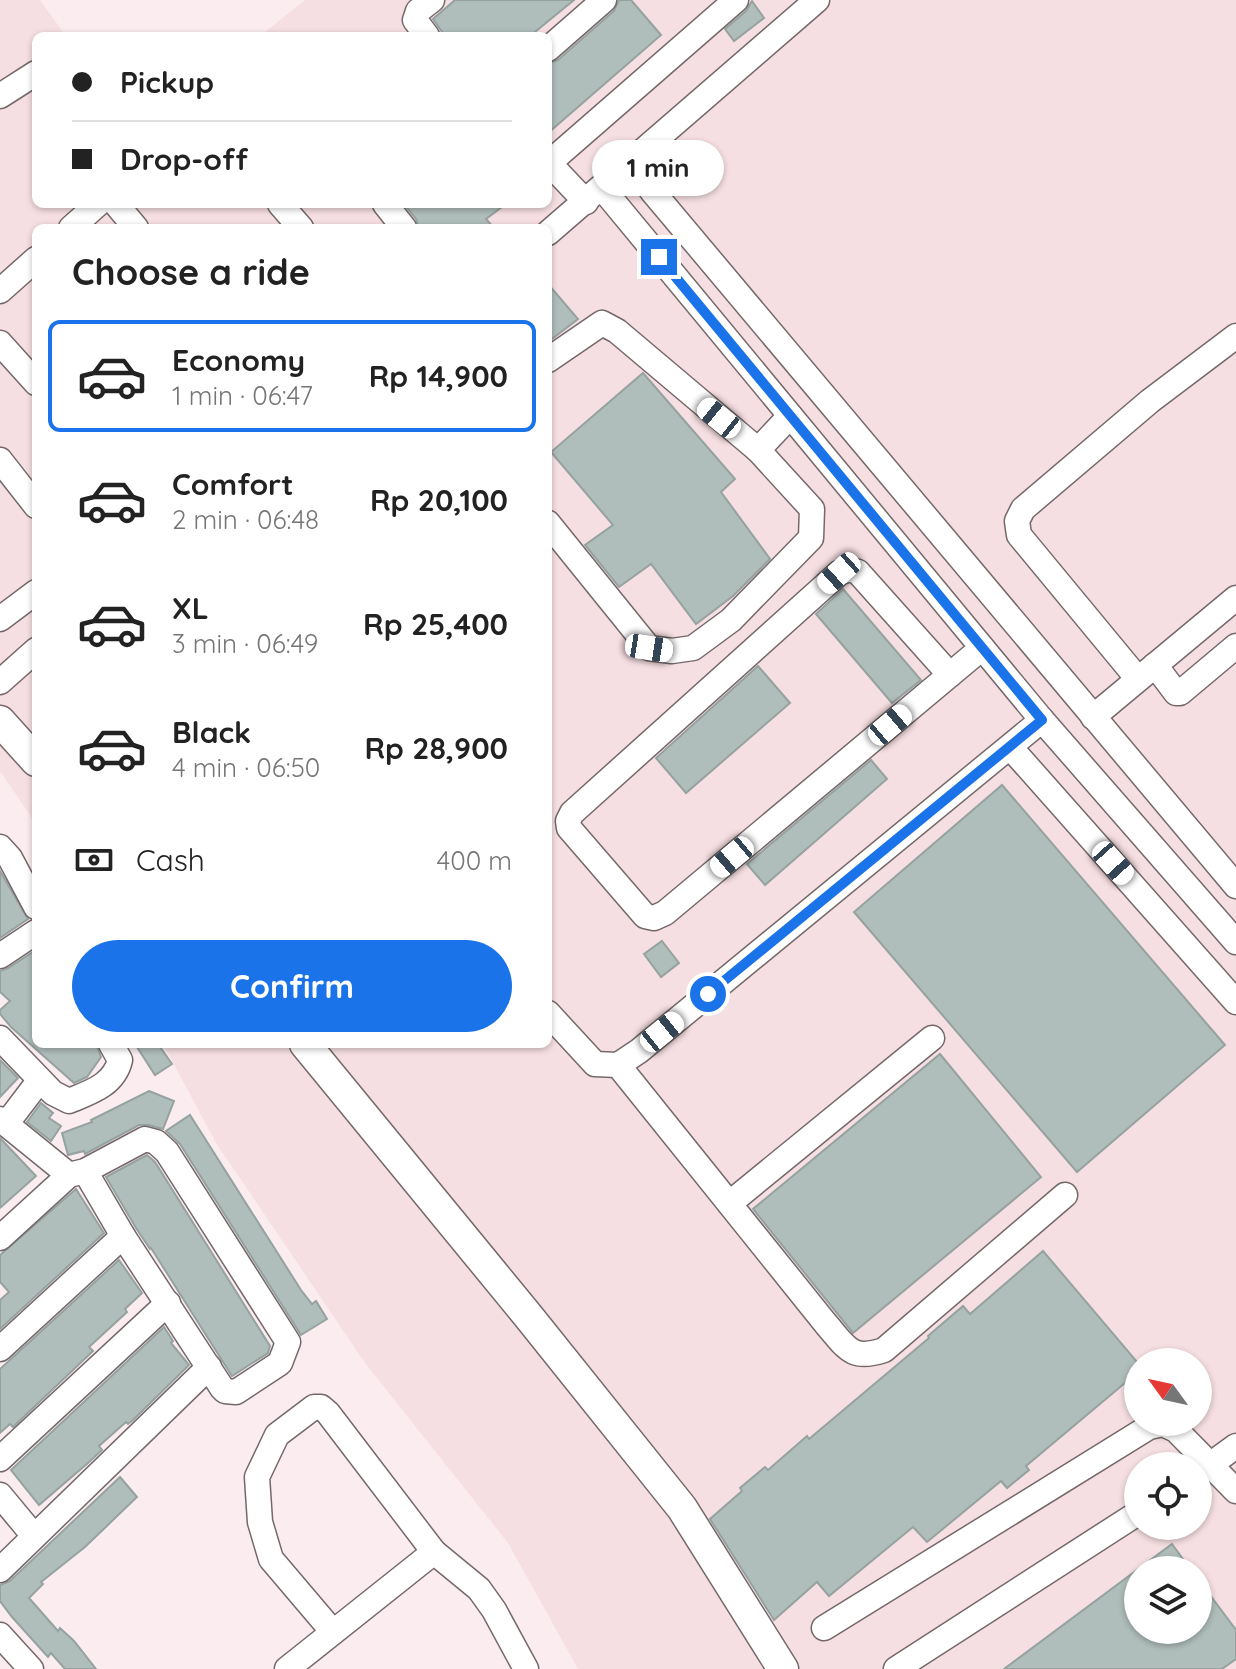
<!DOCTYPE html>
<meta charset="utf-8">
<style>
body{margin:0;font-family:Quicksand,sans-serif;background:#f6f6f6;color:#222;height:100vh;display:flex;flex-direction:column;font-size:30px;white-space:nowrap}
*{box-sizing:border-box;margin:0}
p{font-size:26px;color:#767676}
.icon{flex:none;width:44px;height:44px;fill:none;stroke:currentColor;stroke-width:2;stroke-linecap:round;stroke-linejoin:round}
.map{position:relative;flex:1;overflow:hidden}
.panel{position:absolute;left:32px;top:224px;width:520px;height:824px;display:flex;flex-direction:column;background:#fff;border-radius:12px;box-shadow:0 2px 6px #0004}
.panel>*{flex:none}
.guide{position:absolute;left:32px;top:32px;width:520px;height:176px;border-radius:12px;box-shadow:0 2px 6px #0004;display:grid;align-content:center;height:176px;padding:0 40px;background:#fff}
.needle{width:52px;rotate:303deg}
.fabs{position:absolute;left:1124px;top:1348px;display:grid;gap:16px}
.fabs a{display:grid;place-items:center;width:88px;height:88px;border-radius:50%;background:#fff;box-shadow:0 2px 6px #0004;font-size:40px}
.end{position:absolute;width:36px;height:36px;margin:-18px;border:10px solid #1a73e8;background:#fff;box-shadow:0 0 0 4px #fff}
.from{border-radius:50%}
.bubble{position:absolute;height:56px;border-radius:28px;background:#fff;box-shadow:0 2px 6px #0004;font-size:26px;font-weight:800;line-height:56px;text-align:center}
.car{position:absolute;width:24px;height:48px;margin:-24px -12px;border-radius:10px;box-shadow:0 0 6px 2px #0007;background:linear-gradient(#fff 24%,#345 0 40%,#fff 0 76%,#345 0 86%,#fff 0)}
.guide b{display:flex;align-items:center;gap:28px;height:76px;font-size:30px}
.guide b+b{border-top:2px solid #e0e0e0}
.guide i{width:20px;height:20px;background:#222}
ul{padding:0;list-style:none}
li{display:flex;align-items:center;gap:24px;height:112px;margin:0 16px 12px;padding:0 24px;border:4px solid transparent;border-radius:12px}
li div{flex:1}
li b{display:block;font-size:30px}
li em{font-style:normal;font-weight:800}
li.on{border-color:#1a73e8}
li>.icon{width:72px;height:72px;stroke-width:1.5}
h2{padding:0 40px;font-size:36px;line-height:96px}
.pay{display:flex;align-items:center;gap:20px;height:88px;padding:0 40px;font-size:30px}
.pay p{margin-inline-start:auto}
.primary-button{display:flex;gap:16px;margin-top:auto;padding:16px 40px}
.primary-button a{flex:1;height:92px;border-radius:48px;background:#1a73e8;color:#fff;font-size:32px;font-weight:800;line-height:92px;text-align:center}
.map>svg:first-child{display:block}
</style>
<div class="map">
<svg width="1236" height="1669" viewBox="0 0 1236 1669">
<rect width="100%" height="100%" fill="#fbedef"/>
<path fill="#f6dfe2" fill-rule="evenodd" d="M0 0H40L66 36H36V204H548V36H260L305 0H1236V1669H578L508 1543 365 1363 216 1143 163 1044H548V228H36V824L0 771ZM1138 1362H1198V1422H1138ZM1138 1466H1198V1526H1138ZM1138 1570H1198V1630H1138Z"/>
<g fill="#afbdbb" stroke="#95a2a0" stroke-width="2">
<path d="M455 0H574L530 36H445L433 19Z"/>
<path d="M619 0H631L661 35 548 133V64L558 60 614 11Z"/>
<path d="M752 1 764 18 734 41 725 29 746 11Z"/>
<path d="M404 204H506L486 219 494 228H419L416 219Z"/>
<path d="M548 284 578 319 548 342Z"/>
<path d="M643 373 735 479 721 492 770 559 733 596 696 624 651 564 619 587 585 545 613 525 551 452Z"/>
<path d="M843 589 921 680 892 703 816 614Z"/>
<path d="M758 666 790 703 686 793 656 758Z"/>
<path d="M871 760 887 779 765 885 747 864Z"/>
<path d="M1002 785 1225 1045 1077 1172 854 912Z"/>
<path d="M0 871 28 919 0 938Z"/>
<path d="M662 941 679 963 661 977 644 954Z"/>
<path d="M36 950V1044H96L101 1057 87 1077 74 1083 11 1027 0 1014V1010L10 1001 0 992V971L8 968Z"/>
<path d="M135 1044H158L172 1064 155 1075Z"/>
<path d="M940 1054 1041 1177 853 1333 753 1209Z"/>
<path d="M0 1060 18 1078 0 1097Z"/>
<path d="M149 1091 174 1101 163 1129 149 1125H139L85 1154 84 1151 68 1155 62 1133 92 1122 91 1120Z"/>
<path d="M41 1103 53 1113 49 1118 61 1126 51 1141 27 1122Z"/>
<path d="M190 1115 301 1290 312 1304 316 1301 327 1319 301 1335 180 1144 166 1131Z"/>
<path d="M0 1138 36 1176 0 1208Z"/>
<path d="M147 1155 155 1162 270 1346 268 1353 232 1376 151 1248 150 1249 136 1228 106 1177Z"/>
<path d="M76 1189 104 1233 0 1329V1300L9 1292 0 1282V1255Z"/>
<path d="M1043 1251 1138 1363V1372L1026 1466 1029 1470 1007 1488 1001 1481 927 1542 913 1527 829 1596 817 1582 774 1620 710 1519 742 1491 740 1488 765 1467 768 1470 807 1436 809 1439 929 1338 928 1336 963 1306 970 1314Z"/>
<path d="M119 1260 142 1293 125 1309 127 1312 89 1347 93 1351 13 1427 10 1424 0 1433V1369Z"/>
<path d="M164 1327 173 1341 171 1343 189 1365 133 1420 128 1424 126 1422 99 1446 102 1450 88 1463 39 1505 11 1470Z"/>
<path d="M120 1477 137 1497 85 1547 41 1582 43 1584 29 1598 58 1631 60 1628 74 1641 96 1669H65L51 1653 48 1657 12 1617 0 1601V1585L10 1581Z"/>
<path d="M1172 1544 1191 1570H1138V1630H1198V1579L1236 1630V1659L1222 1669H1004Z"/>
</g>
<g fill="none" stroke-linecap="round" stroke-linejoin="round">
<g stroke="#75686a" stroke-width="27">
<g id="minor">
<path d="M427 36 415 20 418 11 432 0"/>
<path d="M548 49 604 0"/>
<path d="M0 96 36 73"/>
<path d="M548 162 586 202"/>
<path d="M549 163 736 0"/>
<path d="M632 163 652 191 1236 886"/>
<path d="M602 188 1042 720 1236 942"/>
<path d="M116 204 136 228"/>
<path d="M280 204 301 228"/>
<path d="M385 204 404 228"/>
<path d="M71 228 98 204"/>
<path d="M548 233 817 0"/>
<path d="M0 291 36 259"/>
<path d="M0 343 36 383"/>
<path d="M548 360 602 323 617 331 758 450 812 509 811 538 731 620 693 648 672 651 649 648 548 523"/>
<path d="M758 450 790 416"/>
<path d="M0 460 36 506"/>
<path d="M0 619 36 592"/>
<path d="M1155 665 1176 693H1180L1236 646"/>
<path d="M950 675 858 572 849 569 839 573 572 813 568 821 569 828 645 916 654 918 665 913 982 648"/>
<path d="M1138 679 1019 535 1017 521 1023 509 1150 401 1236 336"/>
<path d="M0 682 36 650"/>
<path d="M1093 717 1236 598"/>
<path d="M1010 747 1236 1002"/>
<path d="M0 847 10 858 36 907"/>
<path d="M0 956 36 932"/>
<path d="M548 1013 595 1064 618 1065 639 1051 1042 720"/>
<path d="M0 1038 53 1093 69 1101C91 1092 114 1085 120 1060L111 1044"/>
<path d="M618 1065 826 1324C847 1348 851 1361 884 1350L1065 1195"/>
<path d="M0 1119 69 1175"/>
<path d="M7 1123 39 1081"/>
<path d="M730 1203 932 1038"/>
<path d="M0 1238 69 1175 85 1171 145 1139 156 1142 167 1152 288 1342 280 1363 236 1392 225 1391 222 1388 123 1236 85 1171"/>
<path d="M0 1349 123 1236"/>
<path d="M0 1459 168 1303"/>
<path d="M1199 1473 1236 1446"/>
<path d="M0 1495 34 1536"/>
<path d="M0 1570 209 1367"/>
<path d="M824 1628 1149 1427 1163 1424 1176 1430 1236 1491"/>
<path d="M333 1632 271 1559 260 1522 257 1477 277 1435 314 1407H321L328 1413 434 1552 479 1589 494 1610 526 1669"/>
<path d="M0 1635 31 1669"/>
<path d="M287 1669 434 1552"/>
<path d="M896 1669 1138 1513"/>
</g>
</g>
<g stroke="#75686a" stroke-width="33">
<g id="major">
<path d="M0 721 36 761"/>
<path d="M305 1044 529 1317 682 1508 783 1669"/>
</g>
</g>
<use href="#minor" stroke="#fff" stroke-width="24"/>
<use href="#major" stroke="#fff" stroke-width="30"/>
</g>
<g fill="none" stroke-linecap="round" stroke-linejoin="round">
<path stroke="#1a73e8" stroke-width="10" d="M659 257 1042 720 708 994"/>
</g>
</svg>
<div class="fabs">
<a><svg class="needle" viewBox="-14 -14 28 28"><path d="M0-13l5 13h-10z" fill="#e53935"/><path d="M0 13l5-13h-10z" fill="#767676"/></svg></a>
<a><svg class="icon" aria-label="locate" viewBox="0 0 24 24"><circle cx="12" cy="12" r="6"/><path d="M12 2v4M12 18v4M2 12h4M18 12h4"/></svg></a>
<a><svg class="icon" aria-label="layers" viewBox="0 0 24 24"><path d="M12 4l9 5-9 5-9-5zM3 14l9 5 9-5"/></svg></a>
</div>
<i class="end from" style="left:708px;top:994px"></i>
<i class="end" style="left:659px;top:257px"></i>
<div class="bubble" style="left:592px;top:140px;width:132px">1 min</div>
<i class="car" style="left:719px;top:418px;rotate:309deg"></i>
<i class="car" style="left:839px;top:573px;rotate:228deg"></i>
<i class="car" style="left:649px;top:648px;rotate:99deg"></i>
<i class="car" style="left:890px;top:725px;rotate:50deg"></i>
<i class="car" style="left:732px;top:857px;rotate:230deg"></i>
<i class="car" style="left:1113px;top:863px;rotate:138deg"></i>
<i class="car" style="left:662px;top:1032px;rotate:51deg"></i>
<div class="guide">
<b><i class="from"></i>Pickup</b>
<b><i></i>Drop-off</b>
</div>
<section class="panel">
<h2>Choose a ride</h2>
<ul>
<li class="on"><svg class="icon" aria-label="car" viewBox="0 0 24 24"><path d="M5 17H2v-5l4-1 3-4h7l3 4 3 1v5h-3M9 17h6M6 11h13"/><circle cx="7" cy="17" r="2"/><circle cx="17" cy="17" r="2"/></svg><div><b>Economy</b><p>1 min · 06:47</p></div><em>Rp 14,900</em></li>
<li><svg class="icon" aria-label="car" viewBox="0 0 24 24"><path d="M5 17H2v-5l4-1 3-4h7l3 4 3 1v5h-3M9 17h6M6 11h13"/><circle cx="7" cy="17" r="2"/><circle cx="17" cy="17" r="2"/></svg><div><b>Comfort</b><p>2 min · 06:48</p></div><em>Rp 20,100</em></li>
<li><svg class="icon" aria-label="car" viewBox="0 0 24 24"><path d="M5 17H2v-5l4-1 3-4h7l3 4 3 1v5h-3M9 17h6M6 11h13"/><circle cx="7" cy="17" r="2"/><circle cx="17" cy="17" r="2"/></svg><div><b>XL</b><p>3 min · 06:49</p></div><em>Rp 25,400</em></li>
<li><svg class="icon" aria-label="car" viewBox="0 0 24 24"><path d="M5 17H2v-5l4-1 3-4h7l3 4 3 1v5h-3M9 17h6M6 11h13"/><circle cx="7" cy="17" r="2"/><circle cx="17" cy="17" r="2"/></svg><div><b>Black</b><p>4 min · 06:50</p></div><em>Rp 28,900</em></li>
</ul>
<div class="pay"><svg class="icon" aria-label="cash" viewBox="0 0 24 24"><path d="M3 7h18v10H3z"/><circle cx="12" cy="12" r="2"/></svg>Cash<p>400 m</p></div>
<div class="primary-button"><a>Confirm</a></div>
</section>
</div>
